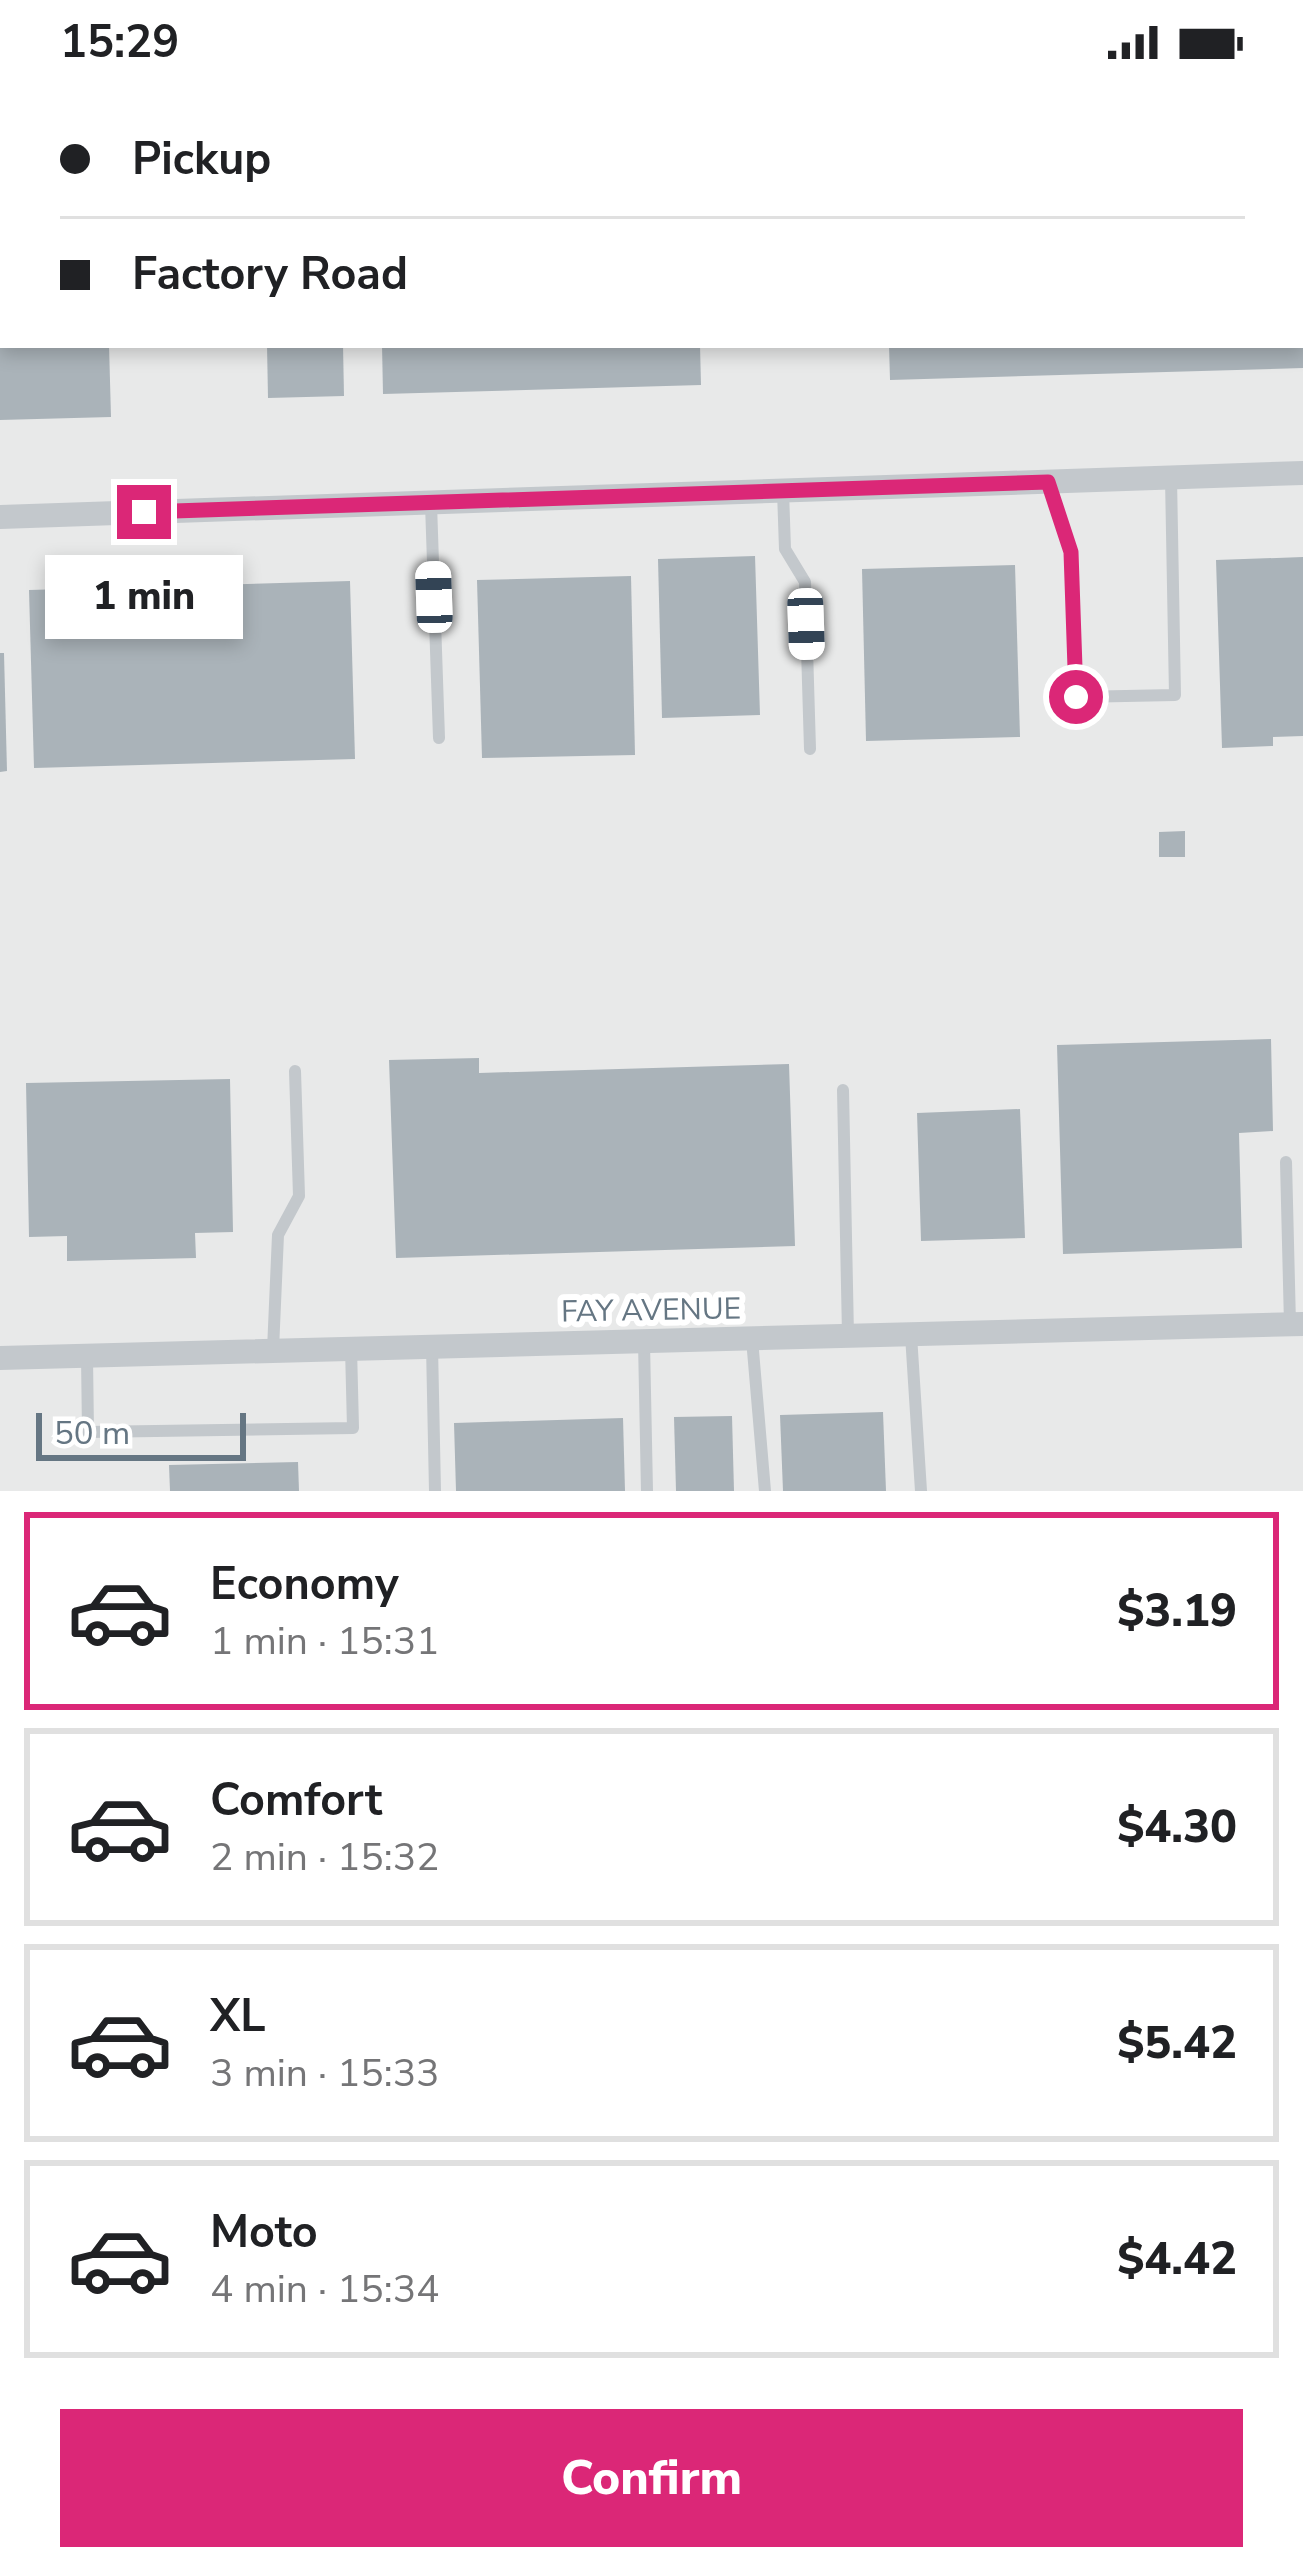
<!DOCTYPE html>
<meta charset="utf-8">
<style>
body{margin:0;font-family:"Nunito Sans",sans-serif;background:#f6f6f6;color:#202124;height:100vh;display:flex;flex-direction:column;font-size:45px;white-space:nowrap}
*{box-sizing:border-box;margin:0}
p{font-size:39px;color:#757577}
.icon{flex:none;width:66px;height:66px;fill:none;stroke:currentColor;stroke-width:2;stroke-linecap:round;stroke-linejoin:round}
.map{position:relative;height:1407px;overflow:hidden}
.details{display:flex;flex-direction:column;background:#fff;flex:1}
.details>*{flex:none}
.banner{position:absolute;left:0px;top:0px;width:1305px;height:264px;box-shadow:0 6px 18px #0003;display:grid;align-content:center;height:264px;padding:0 60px;background:#fff}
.scale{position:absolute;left:36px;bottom:30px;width:210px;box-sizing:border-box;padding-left:12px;border:6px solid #657683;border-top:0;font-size:33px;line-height:42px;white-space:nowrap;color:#657683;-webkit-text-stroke:9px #fff;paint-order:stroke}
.end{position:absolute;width:54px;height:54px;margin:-27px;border:15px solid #db2777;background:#fff;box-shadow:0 0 0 6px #fff}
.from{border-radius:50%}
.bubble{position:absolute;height:84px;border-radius:0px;background:#fff;box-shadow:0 6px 18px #0003;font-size:39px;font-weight:800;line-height:84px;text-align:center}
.car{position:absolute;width:36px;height:72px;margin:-36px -18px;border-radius:15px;box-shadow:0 0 9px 3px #0007;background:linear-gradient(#fff 24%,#345 0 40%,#fff 0 76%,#345 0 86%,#fff 0)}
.banner b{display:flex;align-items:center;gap:42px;height:114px;font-size:45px}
.banner b+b{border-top:3px solid #e0e0e0}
.banner i{width:30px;height:30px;background:#202124}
ul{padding:21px 0 0;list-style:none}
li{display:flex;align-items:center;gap:36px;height:198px;margin:0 24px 18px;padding:0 36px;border:6px solid #e0e0e0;border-radius:0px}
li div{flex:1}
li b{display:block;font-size:45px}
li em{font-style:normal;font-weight:800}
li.current{border-color:#db2777}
li>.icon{width:108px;height:108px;stroke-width:1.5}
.cta{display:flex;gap:24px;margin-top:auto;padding:24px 60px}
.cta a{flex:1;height:138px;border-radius:0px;background:#db2777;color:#fff;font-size:48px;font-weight:800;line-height:138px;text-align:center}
.status{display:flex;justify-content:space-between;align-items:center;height:84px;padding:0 60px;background:#fff;direction:ltr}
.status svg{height:33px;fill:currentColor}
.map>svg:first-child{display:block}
</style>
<div class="status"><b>15:29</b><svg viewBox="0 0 49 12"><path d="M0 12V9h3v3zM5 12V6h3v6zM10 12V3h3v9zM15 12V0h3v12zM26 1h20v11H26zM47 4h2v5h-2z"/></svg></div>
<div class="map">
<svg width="1303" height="1407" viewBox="0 0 1303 1407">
<rect width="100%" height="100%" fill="#fafaf8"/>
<path fill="#e8e9e9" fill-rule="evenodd" d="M0 0H1303V1407H0ZM3 3H1302V261H3Z"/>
<g fill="#aab3b9">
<path d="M0 261H109L111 333 0 336Z"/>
<path d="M267 261H343L344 312 268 314Z"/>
<path d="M382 261H700L701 301 383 310Z"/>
<path d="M889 261H1303V284L890 296Z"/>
<path d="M755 472 760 631 662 634 658 475Z"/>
<path d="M1303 473V652L1273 653V662L1222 664 1216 476Z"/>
<path d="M1015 481 1020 653 866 657 862 485Z"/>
<path d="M631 492 635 671 482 674 477 496Z"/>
<path d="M350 497 355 675 34 684 29 506Z"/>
<path d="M0 569H4L7 687 0 688Z"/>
<path d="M1185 747V773H1159V748Z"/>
<path d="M1271 955 1273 1047 1239 1049 1242 1164 1063 1170 1057 961Z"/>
<path d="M479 974V989L789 980 795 1162 396 1174 389 976Z"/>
<path d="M230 995 233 1148 195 1149 196 1174 67 1177V1152L29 1153 26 999Z"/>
<path d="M1020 1025 1025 1154 921 1157 917 1029Z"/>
<path d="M883 1328 886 1407H783L780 1331Z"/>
<path d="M732 1332 734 1407H676L674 1333Z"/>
<path d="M623 1334 625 1407H456L454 1339Z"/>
<path d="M298 1378 299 1407H170L169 1381Z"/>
</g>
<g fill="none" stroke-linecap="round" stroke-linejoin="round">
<g stroke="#c3c8cc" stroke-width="12">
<path d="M565 0V3"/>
<path d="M967 0V3"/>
<path d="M1048 399 1071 468 1076 613 1175 611 1171 394"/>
<path d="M783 407 785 465 805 498 810 665"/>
<path d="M431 420 439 654"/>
<path d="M843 1006 848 1251"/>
<path d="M1286 1078 1290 1240"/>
<path d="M911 1251 921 1407"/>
<path d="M752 1255 765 1407"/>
<path d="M644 1258 647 1407"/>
<path d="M432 1262 435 1407"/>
<path d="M273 1266 278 1151 299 1112 295 987"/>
<path d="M87 1273 88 1348 353 1344 351 1264"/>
</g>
<g stroke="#c3c8cc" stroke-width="24">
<path d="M0 433 1303 389"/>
<path d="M0 1274 1303 1240"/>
</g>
</g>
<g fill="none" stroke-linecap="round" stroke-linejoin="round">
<path stroke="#db2777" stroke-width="15" d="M144 428 1048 398 1071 468 1076 613"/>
</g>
<g text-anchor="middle" stroke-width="12" stroke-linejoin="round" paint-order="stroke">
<g font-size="30" fill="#657683" stroke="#fff">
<text transform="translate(651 1226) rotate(-1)" y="10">FAY AVENUE</text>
</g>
</g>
</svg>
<div class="scale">50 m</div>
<i class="end from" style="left:1076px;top:613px"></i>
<i class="end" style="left:144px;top:428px"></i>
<div class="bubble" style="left:45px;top:471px;width:198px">1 min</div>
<i class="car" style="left:434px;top:513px;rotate:358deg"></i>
<i class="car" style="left:806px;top:540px;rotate:178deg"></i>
<div class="banner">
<b><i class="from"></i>Pickup</b>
<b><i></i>Factory Road</b>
</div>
</div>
<section class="details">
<ul>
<li class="current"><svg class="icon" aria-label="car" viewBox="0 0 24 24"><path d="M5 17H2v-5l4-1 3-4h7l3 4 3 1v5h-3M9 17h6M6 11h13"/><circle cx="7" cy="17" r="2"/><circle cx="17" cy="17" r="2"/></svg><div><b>Economy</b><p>1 min · 15:31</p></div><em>$3.19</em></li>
<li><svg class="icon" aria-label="car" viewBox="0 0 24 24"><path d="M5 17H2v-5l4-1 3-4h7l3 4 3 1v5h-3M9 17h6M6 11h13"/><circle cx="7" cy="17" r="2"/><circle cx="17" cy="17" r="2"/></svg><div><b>Comfort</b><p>2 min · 15:32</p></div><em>$4.30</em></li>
<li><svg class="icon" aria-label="car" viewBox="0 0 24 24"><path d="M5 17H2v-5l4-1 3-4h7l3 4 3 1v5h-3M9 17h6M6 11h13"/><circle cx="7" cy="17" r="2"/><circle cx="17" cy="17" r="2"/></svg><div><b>XL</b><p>3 min · 15:33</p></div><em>$5.42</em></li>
<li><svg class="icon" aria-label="car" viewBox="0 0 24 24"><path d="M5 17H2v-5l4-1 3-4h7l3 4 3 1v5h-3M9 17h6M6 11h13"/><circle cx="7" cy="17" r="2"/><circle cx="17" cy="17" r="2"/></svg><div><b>Moto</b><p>4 min · 15:34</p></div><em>$4.42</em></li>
</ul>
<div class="cta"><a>Confirm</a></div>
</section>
